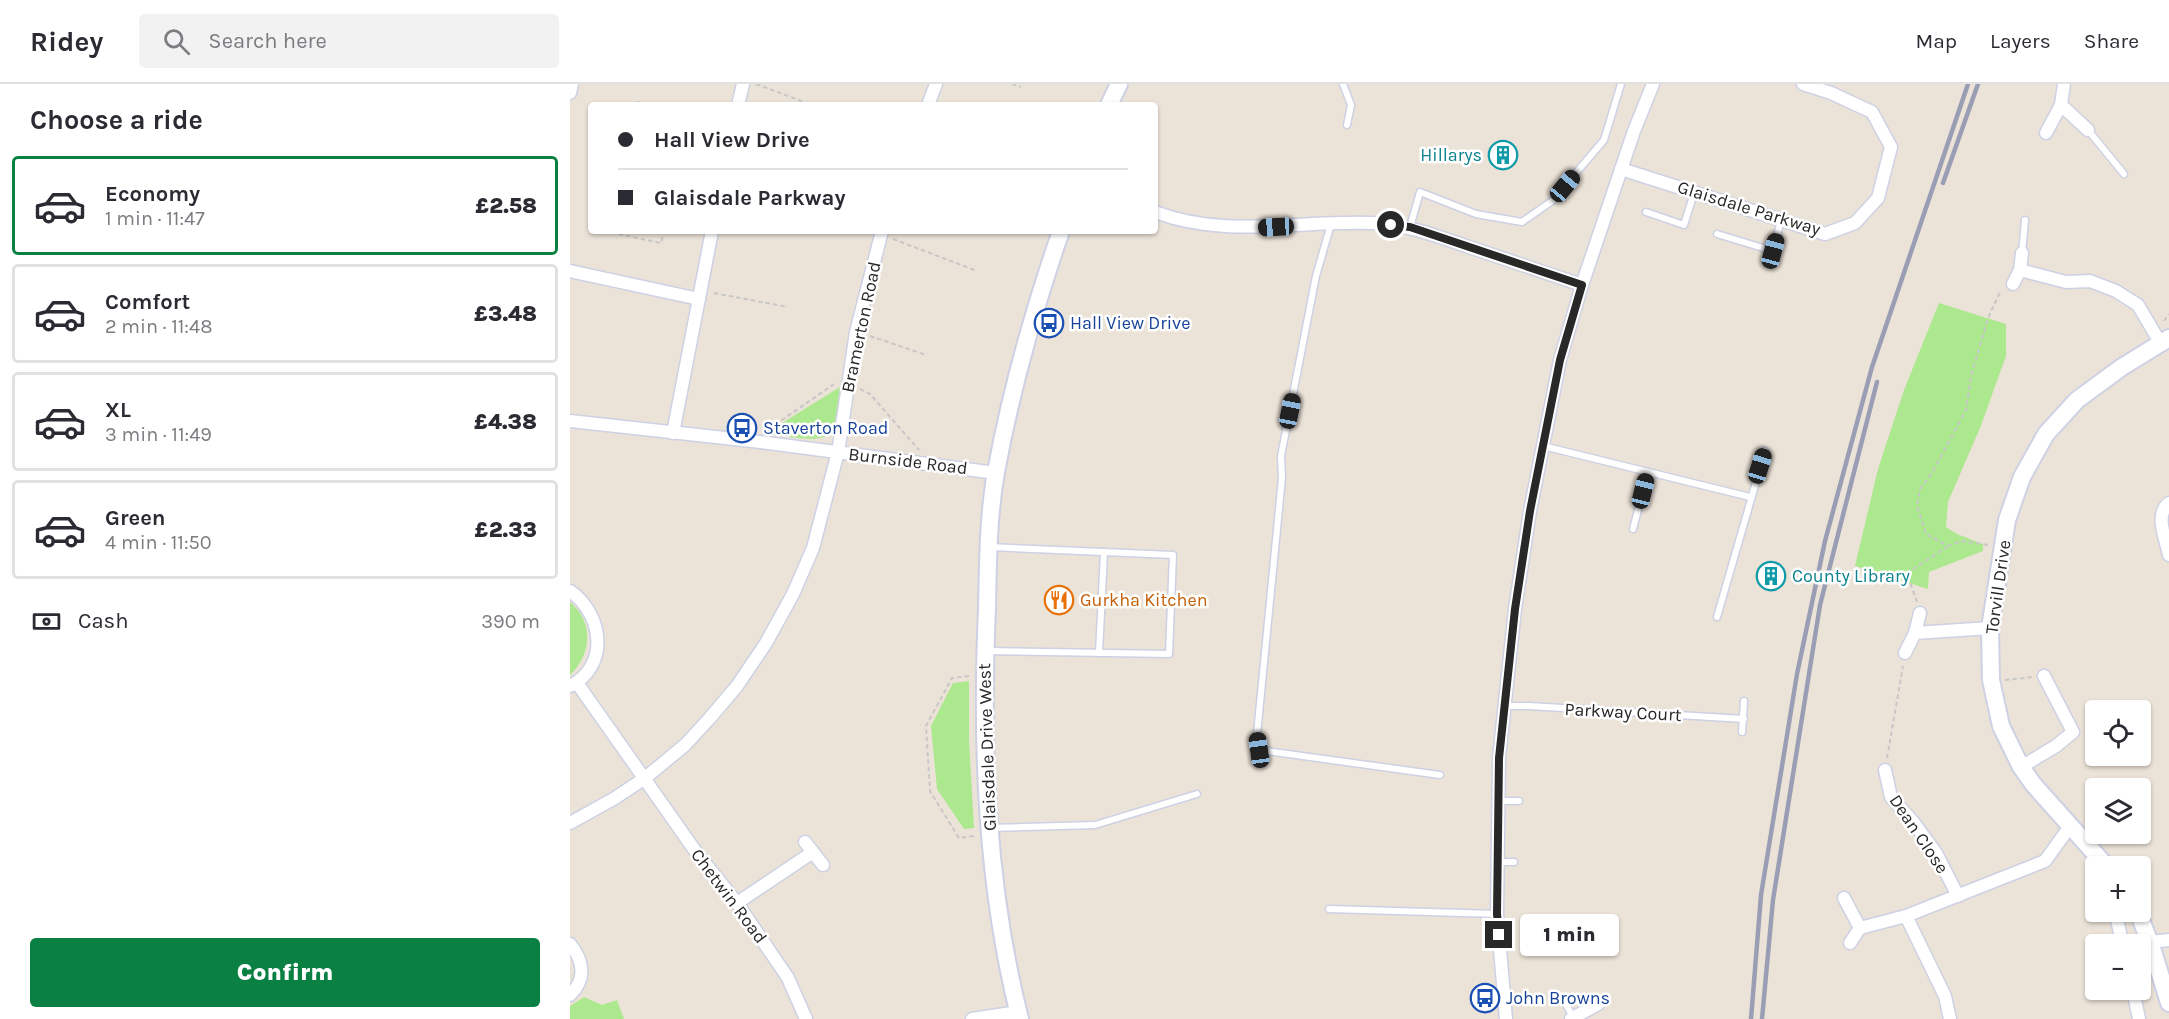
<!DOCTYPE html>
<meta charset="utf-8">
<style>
body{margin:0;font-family:Karla,sans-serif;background:#f2f2f3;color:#2b2b33;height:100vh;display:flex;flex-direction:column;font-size:22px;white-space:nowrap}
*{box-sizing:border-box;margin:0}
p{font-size:20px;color:#7c7c81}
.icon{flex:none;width:33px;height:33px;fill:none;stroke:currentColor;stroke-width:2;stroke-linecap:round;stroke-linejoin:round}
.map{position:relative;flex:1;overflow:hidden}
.details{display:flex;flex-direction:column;background:#fff;width:570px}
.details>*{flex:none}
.banner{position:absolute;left:18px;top:18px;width:570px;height:132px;border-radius:6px;box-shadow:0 2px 4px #0004;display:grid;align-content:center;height:132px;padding:0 30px;background:#fff}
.controls{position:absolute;left:1515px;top:616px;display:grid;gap:12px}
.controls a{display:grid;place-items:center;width:66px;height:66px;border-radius:6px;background:#fff;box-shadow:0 2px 4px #0004;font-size:30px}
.end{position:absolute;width:27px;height:27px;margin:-14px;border:8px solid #282828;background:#fff;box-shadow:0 0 0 3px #fff}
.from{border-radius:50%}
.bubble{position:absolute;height:42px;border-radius:6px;background:#fff;box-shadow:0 2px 4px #0004;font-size:20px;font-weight:800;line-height:42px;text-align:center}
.car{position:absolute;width:18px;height:36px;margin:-18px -9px;border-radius:8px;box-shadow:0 0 4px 2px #0007;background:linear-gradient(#222 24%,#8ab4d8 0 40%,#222 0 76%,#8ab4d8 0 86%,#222 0)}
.banner b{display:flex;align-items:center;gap:21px;height:57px;font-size:22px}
.banner b+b{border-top:2px solid #e1e1e2}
.banner i{width:15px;height:15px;background:#2b2b33}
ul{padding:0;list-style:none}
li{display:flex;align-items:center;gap:18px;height:99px;margin:0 12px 9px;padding:0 18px;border:3px solid #e1e1e2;border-radius:6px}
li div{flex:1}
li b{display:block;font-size:22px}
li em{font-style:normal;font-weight:800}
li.current{border-color:#0b8043}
li>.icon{width:54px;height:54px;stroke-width:1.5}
h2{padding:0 30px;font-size:27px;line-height:72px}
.pay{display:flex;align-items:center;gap:15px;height:66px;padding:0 30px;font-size:22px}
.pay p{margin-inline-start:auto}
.button{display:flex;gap:12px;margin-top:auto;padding:12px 30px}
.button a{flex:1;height:69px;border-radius:6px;background:#0b8043;color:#fff;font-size:24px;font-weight:800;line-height:69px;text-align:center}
header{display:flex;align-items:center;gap:36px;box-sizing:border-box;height:84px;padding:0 30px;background:#fff;border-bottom:2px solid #e1e1e2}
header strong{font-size:28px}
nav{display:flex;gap:33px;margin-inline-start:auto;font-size:21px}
.search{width:420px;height:54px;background:#f2f2f3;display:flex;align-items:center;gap:15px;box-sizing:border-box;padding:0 21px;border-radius:6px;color:#7c7c81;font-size:22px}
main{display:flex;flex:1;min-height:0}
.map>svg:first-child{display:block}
</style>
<header>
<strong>Ridey</strong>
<div class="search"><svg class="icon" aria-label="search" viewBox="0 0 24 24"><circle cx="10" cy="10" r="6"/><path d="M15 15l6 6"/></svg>Search here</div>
<nav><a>Map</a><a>Layers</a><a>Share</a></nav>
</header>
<main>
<section class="details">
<h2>Choose a ride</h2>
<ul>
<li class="current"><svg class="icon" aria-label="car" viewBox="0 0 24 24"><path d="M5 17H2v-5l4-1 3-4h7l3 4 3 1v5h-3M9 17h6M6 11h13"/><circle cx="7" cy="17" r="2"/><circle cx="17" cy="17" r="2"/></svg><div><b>Economy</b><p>1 min · 11:47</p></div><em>£2.58</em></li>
<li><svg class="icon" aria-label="car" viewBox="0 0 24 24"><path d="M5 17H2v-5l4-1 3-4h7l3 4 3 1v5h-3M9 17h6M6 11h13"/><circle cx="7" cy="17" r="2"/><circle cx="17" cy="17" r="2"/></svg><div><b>Comfort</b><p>2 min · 11:48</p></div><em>£3.48</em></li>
<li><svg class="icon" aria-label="car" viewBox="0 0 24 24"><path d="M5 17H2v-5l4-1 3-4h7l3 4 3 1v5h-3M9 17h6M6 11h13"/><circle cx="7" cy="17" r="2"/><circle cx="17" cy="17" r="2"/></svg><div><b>XL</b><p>3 min · 11:49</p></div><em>£4.38</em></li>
<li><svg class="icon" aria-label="car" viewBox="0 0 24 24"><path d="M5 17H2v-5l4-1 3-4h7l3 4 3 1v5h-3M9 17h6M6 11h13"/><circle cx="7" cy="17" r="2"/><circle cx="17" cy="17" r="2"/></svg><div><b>Green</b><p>4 min · 11:50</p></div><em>£2.33</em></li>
</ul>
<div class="pay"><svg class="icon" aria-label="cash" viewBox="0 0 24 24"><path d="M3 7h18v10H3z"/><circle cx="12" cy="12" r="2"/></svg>Cash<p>390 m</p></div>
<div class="button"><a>Confirm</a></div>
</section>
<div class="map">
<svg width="1599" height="935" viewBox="0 0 1599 935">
<rect width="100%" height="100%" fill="#ece3d8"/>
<g fill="#ace88e">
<path d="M1369 219 1436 240V272L1410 344 1378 418 1376 443 1387 450 1413 460V467L1359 488 1358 505 1285 482 1308 385 1334 306Z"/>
<path d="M270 303C268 316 267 333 263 345 256 363 212 351 196 349Z"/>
<path d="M0 518C24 538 22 570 0 591Z"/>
<path d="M399 597V657L404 744 394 745 367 705 361 642 383 599Z"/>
<path d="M14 913 32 921 47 916 54 935H0V922Z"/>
</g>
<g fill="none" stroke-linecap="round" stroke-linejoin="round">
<g stroke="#cdd1e3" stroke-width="9">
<g id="lane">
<path d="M773 0 781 21 777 41"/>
<path d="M1518 46 1554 90"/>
<path d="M1076 128 1114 141 1124 109"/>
<path d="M761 140 746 192 711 372 712 394 687 650 689 666 870 691"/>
<path d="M840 143 850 108 906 130 952 138 982 117 1034 56 1051 0"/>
<path d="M1147 150 1203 167 1211 136"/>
<path d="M1452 169 1455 136"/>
<path d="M973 362 1180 413"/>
<path d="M1063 445 1078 388"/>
<path d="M1147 533 1195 367"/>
<path d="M418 567 599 570 603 471 419 463"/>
<path d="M529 569 534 468"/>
<path d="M935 622H959L1174 635"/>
<path d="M1172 648 1174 617"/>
<path d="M929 717H949"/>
<path d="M420 744 525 741 627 710"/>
<path d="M928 778H944"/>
<path d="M759 825 927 830"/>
<path d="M994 917 1003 933"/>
</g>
</g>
<g stroke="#cdd1e3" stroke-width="15">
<g id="street">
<path d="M1494 0 1491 21 1518 46"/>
<path d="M0 9 2 0"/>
<path d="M168 21 173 0"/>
<path d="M358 21 366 0"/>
<path d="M1476 49 1491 21"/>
<path d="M1051 85 1255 150 1285 139 1308 114 1321 63 1302 28 1261 9 1233 0"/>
<path d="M585 128C656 155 729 136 802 139 836 140 867 152 899 163 937 176 974 188 1012 201"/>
<path d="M1450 186 1452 169"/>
<path d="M0 187 129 215"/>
<path d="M1443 200 1450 186 1496 198 1520 197 1546 207 1568 221 1591 260"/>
<path d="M0 337 182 357 426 389"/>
<path d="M103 349 142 147"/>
<path d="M1599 419C1584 431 1596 455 1599 471"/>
<path d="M0 507C33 530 40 582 0 602"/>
<path d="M1345 549 1350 529"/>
<path d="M1335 569 1345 549 1420 544"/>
<path d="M7 599 126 768 167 819 218 894 236 935"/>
<path d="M1451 683 1486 662 1503 648 1474 592"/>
<path d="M1315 686 1321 713 1344 739 1366 769 1388 812"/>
<path d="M0 739 45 714 75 694 115 661 139 635 167 602 196 559 223 510 243 464 268 368 286 248 312 147"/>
<path d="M235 758 253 781"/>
<path d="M1274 814 1290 844"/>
<path d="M167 819 243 768"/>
<path d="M1545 828 1553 861"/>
<path d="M1580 858 1599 856"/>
<path d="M1280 859 1290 844 1336 832"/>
<path d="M0 860C13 876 17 895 0 911"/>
<path d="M1570 879 1587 877"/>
<path d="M1563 906 1569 935"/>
<path d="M402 935 448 928"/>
<path d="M936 935 927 830 929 674 945 525 960 427 990 276 1012 201 1064 47 1083 0"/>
<path d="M1001 935 1028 920"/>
<path d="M1380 935 1375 912 1336 832 1475 777 1501 741"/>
</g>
</g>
<g stroke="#cdd1e3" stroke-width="20">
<g id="secondary">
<path d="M539 21 549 0"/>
<path d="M1537 783 1463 700 1451 683 1431 642 1421 596 1420 544 1437 436 1452 393 1476 350 1507 316 1552 283 1599 254"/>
<path d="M1568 828 1583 867 1599 919"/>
<path d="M450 935C416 802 411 661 417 524 418 479 418 433 426 388 441 306 464 225 491 147"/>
</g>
</g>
<g stroke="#c7c7c7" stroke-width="2" stroke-dasharray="4.5 3" stroke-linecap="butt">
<path d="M186 0 242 21"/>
<path d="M442 0 451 3"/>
<path d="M67 21 68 18 82 21"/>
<path d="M34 147 91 159 94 147"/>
<path d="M323 155 407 187"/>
<path d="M144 209 218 223"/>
<path d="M1594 237 1599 230"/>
<path d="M300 252 356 271"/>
<path d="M290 305 300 310 349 366"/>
<path d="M199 345 264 300"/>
<path d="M1418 461 1393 457 1378 462 1356 450 1347 422 1350 405 1362 389 1396 326 1401 292 1418 234 1431 206"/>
<path d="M1347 518 1337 489 1377 463"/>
<path d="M399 592 382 594 356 642 360 707 389 754 404 752"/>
<path d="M1435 596 1463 593"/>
<path d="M1317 674 1333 582"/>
</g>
<use href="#lane" stroke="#fff" stroke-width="6"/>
<use href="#street" stroke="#fff" stroke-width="12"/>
<use href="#secondary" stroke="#fff" stroke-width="16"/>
<g stroke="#9a9eb4" stroke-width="4.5">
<path d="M1373 99 1408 0"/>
<path d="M1181 935 1191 811 1227 590 1255 457 1302 283 1398 0"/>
<path d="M1192 935 1203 816 1250 521 1307 298"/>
</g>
</g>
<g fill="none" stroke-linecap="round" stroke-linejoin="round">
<path stroke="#282828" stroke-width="8" d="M821 141 840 143 1012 201 990 276 960 427 945 525 929 674 927 830 929 851"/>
</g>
<defs>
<g id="building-ring" transform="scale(1.5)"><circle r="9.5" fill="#fff" stroke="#0f9aa8" stroke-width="1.5"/><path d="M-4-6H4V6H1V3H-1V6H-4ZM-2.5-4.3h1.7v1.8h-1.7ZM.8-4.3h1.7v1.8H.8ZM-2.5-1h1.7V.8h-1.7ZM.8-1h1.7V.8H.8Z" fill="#0f9aa8"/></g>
<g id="bus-ring" transform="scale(1.5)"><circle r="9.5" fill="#fff" stroke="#1a4fb4" stroke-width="1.5"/><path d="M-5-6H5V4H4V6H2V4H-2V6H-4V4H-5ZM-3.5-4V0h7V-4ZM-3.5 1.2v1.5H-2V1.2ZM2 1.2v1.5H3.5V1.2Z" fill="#1a4fb4"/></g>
<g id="restaurant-ring" transform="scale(1.5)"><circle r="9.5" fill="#fff" stroke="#e8710a" stroke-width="1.5"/><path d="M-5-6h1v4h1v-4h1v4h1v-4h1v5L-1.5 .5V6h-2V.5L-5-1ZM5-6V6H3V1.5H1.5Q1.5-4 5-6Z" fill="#e8710a"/></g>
</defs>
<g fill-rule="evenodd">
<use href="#building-ring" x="933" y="71"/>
<use href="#bus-ring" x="479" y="239"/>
<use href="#bus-ring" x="172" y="344"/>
<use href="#building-ring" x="1201" y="492"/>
<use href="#restaurant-ring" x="489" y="516"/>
<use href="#bus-ring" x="915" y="914"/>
</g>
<g text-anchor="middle" stroke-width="5" stroke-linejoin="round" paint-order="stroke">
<g font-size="18" fill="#0d838f" stroke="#fff" text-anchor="end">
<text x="912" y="77">Hillarys</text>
<text x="1222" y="498" text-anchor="start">County Library</text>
</g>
<g font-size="18" fill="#282828" stroke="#fff">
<text transform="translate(1179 124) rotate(17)" y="6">Glaisdale Parkway</text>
<text transform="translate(291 243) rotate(-78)" y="6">Bramerton Road</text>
<text transform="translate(338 377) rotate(7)" y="6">Burnside Road</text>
<text transform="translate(1428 503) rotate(-82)" y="6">Torvill Drive</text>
<text transform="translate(1053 628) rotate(3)" y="6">Parkway Court</text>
<text transform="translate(417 663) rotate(-92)" y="6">Glaisdale Drive West</text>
<text transform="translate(1349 750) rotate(56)" y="6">Dean Close</text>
<text transform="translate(159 812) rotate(53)" y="6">Chetwin Road</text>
</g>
<g font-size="18" fill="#164399" stroke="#fff" text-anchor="start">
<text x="500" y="245">Hall View Drive</text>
<text x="193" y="350">Staverton Road</text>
<text x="936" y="920">John Browns</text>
</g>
<g font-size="18" fill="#c56008" stroke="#fff" text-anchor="start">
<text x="510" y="522">Gurkha Kitchen</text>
</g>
</g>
</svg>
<div class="controls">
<a><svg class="icon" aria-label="locate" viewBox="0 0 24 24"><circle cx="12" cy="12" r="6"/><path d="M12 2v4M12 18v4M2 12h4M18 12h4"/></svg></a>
<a><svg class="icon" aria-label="layers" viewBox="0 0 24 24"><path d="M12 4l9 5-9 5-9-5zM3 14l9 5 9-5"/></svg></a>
<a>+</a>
<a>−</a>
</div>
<i class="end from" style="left:821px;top:141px"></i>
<i class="end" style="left:929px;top:851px"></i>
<div class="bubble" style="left:950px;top:830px;width:99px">1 min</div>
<i class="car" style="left:995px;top:102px;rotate:40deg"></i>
<i class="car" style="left:706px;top:143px;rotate:267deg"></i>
<i class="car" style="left:1203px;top:167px;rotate:15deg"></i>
<i class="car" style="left:720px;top:327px;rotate:11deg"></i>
<i class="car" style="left:1190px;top:382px;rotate:17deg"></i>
<i class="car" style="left:1073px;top:407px;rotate:14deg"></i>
<i class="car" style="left:689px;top:666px;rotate:352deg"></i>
<div class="banner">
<b><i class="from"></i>Hall View Drive</b>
<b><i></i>Glaisdale Parkway</b>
</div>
</div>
</main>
